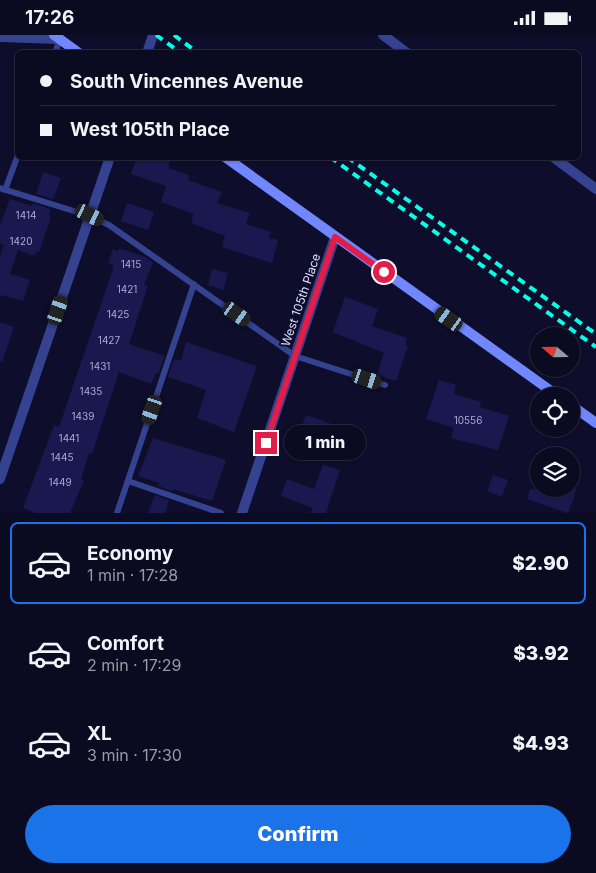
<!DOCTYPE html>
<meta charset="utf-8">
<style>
body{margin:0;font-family:Inter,sans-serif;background:#13132a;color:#f1f3f6;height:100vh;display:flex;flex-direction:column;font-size:19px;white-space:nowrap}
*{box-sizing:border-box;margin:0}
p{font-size:16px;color:#999aa5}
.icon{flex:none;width:28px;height:28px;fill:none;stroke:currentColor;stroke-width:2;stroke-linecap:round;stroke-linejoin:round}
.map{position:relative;height:478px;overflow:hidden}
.details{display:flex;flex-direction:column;background:#0a0a21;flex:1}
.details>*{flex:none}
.banner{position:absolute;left:15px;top:15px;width:566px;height:110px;border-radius:8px;box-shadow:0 1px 4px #0004,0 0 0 1px #2a2b3f;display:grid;align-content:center;height:110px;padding:0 25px;background:#0a0a21}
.needle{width:32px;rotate:290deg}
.buttons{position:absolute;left:530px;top:292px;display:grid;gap:10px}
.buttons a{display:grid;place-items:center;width:50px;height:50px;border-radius:50%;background:#0a0a21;box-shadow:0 1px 4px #0004,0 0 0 1px #2a2b3f;font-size:25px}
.end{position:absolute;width:22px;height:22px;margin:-11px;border:6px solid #e11d48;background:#fff;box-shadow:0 0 0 2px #fff}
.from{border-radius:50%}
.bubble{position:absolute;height:35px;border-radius:18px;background:#0a0a21;box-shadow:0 1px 4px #0004,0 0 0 1px #2a2b3f;font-size:16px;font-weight:800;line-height:35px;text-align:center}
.car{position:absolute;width:15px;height:30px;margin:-15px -8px;border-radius:6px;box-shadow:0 0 4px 1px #0007;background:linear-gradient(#222 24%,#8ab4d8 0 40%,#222 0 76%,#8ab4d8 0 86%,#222 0)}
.banner b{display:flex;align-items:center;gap:18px;height:48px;font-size:19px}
.banner b+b{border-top:1px solid #2a2b3f}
.banner i{width:12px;height:12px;background:#f1f3f6}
ul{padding:9px 0 0;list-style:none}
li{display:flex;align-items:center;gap:15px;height:82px;margin:0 10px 8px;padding:0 15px;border:2px solid transparent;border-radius:8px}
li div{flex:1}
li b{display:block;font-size:19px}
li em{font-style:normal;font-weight:800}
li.active{border-color:#1a73e8}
li>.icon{width:45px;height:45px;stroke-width:1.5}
.button{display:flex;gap:10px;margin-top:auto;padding:10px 25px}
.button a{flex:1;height:58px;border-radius:30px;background:#1a73e8;color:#fff;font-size:20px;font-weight:800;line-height:58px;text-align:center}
.status{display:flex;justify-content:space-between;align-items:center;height:35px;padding:0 25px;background:#0a0a21;direction:ltr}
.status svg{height:14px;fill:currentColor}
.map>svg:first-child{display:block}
</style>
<div class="status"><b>17:26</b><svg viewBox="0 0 49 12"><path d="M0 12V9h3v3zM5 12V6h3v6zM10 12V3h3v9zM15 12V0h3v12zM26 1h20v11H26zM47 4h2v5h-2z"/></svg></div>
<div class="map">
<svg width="596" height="478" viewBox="0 0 596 478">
<rect width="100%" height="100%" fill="#0e0e2c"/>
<g fill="#19184f">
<path d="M137 122H171L168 133 189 140 188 145 222 157 217 168 250 178 246 189 271 197 269 203 278 205 272 228 222 212 225 201 191 188 194 179 161 167 166 151 131 139Z"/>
<path d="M43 137 61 143 53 164 36 159Z"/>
<path d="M10 164 32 171 33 168 50 174 49 182H51L39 217 36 216 35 221 18 215 10 239 30 245 23 266 0 260V221L4 210 0 209V190Z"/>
<path d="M127 168 154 177 148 195 121 186Z"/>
<path d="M119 213 145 222 153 227 144 250 148 251 129 309 165 321 158 339 156 338 151 349 119 337 92 419 89 418 81 444 84 445 70 478H35L23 473 54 390 59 392 113 234V230L108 228 113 214 118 216Z"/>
<path d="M212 234 228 238 223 255 208 250Z"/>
<path d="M345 262 378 274 372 291 407 303 405 310 408 311 396 346 377 340 384 318 333 297Z"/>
<path d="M0 287 14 292 2 327 0 326Z"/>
<path d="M186 307 257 331 234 397 197 383 206 355 168 342 174 324 181 326Z"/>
<path d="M439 345 456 350 454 359 481 367 480 372 509 381 498 415 451 403 454 393 426 384Z"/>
<path d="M306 380 346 394 340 411 302 398 300 396Z"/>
<path d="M153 403 226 425 212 466 173 454 172 456 158 451 159 448 138 441Z"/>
<path d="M323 430 340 435 326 478H311L313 473 281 461 287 444 314 454Z"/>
<path d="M493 440 508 445 502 462 487 456Z"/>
<path d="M530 454H577L568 478 527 464Z"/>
<path d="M155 460 169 465 165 478H148Z"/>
</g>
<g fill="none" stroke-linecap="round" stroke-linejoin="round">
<g stroke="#344290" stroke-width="6">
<path d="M55 18 60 4"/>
<path d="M0 153 90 181 109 190 295 321 385 350"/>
<path d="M5 155 18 120"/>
<path d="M128 446 221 478"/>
<path d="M117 478 194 249"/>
</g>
<g stroke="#344290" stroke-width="10">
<path d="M383 0 407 18"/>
<path d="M0 2 60 4"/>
<path d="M147 18 153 0"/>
<path d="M553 122 596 154"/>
<path d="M0 444 110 122"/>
<path d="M242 478 335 202"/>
</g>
<g stroke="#7087ff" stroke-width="10">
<path d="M54 0 79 18"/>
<path d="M225 122 558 361"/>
<path d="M571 370 596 388"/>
</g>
<g stroke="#05ffe9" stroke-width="4" stroke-dasharray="8 6" stroke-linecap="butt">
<path d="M156 0 181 18"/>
<path d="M174 0 198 18"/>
<path d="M330 122 596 312"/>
<path d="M347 122 596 299"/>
</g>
</g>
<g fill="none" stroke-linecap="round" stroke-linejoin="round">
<path stroke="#e11d48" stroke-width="6" d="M266 408 335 202 384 237"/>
</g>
<g text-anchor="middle" stroke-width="4" stroke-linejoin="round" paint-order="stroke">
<g font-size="10" fill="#a9abd3">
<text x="26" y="184">1414</text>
<text x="21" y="210">1420</text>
<text x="131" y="233">1415</text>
<text x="127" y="258">1421</text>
<text x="118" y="283">1425</text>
<text x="109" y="309">1427</text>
<text x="100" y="335">1431</text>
<text x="91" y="360">1435</text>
<text x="83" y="385">1439</text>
<text x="468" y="389">10556</text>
<text x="69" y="407">1441</text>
<text x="62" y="426">1445</text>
<text x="60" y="451">1449</text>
</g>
<g font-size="12" fill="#d9dcff" stroke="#0e0e2c">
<text transform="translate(301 265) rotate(-71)" y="4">West 105th Place</text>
</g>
</g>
</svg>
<div class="buttons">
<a><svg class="needle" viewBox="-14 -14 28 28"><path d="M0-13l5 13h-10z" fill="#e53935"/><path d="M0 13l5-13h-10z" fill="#999aa5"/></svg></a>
<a><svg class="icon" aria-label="locate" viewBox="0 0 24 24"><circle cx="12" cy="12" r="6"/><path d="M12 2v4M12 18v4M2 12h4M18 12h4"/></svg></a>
<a><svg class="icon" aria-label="layers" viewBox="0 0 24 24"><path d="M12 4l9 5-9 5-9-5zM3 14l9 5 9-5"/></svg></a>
</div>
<i class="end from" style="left:384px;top:237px"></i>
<i class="end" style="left:266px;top:408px"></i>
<div class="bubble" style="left:284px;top:390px;width:82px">1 min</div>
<i class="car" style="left:90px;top:180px;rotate:116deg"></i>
<i class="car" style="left:58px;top:275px;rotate:19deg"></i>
<i class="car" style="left:237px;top:279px;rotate:125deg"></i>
<i class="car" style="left:449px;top:284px;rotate:305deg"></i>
<i class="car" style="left:367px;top:344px;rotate:108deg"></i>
<i class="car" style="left:152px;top:375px;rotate:199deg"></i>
<div class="banner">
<b><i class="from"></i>South Vincennes Avenue</b>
<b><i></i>West 105th Place</b>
</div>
</div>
<section class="details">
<ul>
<li class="active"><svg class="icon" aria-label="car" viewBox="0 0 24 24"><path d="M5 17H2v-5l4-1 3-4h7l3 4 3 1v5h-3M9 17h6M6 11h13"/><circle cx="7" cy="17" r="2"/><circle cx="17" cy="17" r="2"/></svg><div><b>Economy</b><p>1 min · 17:28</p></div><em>$2.90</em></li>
<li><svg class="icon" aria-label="car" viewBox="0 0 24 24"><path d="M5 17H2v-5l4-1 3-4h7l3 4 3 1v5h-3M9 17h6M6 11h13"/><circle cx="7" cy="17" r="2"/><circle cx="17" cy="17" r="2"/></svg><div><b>Comfort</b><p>2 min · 17:29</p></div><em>$3.92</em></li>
<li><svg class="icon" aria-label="car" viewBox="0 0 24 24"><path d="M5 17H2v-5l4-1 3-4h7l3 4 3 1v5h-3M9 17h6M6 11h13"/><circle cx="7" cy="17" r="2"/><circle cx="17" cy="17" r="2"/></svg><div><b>XL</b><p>3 min · 17:30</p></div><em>$4.93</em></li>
</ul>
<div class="button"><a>Confirm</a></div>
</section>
